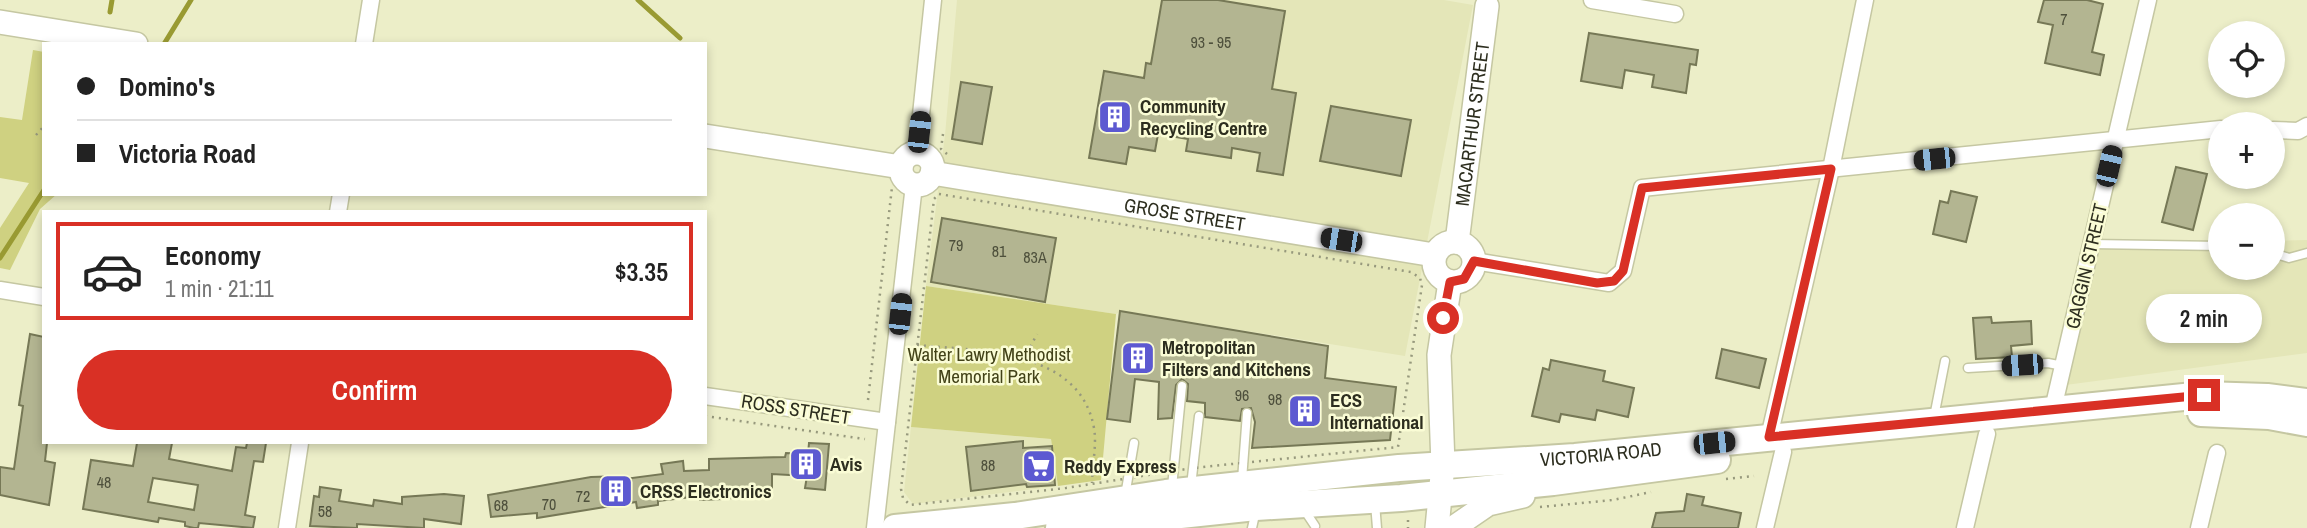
<!DOCTYPE html>
<meta charset="utf-8">
<style>
body{margin:0;font-family:"Archivo Narrow",sans-serif;background:#f2f2f2;color:#222;height:100vh;display:flex;flex-direction:column;font-size:26px;white-space:nowrap}
*{box-sizing:border-box;margin:0}
p{font-size:23px;color:#767676}
.icon{flex:none;width:38px;height:38px;fill:none;stroke:currentColor;stroke-width:2;stroke-linecap:round;stroke-linejoin:round}
.map{position:relative;flex:1;overflow:hidden}
.side{position:absolute;left:42px;top:210px;width:665px;height:234px;display:flex;flex-direction:column;background:#fff;border-radius:0px;box-shadow:0 4px 10px #0003}
.side>*{flex:none}
.banner{position:absolute;left:42px;top:42px;width:665px;height:154px;border-radius:0px;box-shadow:0 4px 10px #0003;display:grid;align-content:center;height:154px;padding:0 35px;background:#fff}
.buttons{position:absolute;left:2208px;top:21px;display:grid;gap:14px}
.buttons a{display:grid;place-items:center;width:77px;height:77px;border-radius:50%;background:#fff;box-shadow:0 4px 10px #0003;font-size:35px}
.end{position:absolute;width:32px;height:32px;margin:-16px;border:9px solid #d93025;background:#fff;box-shadow:0 0 0 4px #fff}
.from{border-radius:50%}
.bubble{position:absolute;height:49px;border-radius:24px;background:#fff;box-shadow:0 4px 10px #0003;font-size:23px;font-weight:600;line-height:49px;text-align:center}
.car{position:absolute;width:21px;height:42px;margin:-21px -10px;border-radius:9px;box-shadow:0 0 5px 2px #0007;background:linear-gradient(#222 24%,#8ab4d8 0 40%,#222 0 76%,#8ab4d8 0 86%,#222 0)}
.banner b{display:flex;align-items:center;gap:24px;height:66px;font-size:26px}
.banner b+b{border-top:2px solid #e0e0e0}
.banner i{width:18px;height:18px;background:#222}
ul{padding:12px 0 0;list-style:none}
li{display:flex;align-items:center;gap:21px;height:98px;margin:0 14px 10px;padding:0 21px;border:4px solid #e0e0e0;border-radius:0px}
li div{flex:1}
li b{display:block;font-size:26px}
li em{font-style:normal;font-weight:600}
li.on{border-color:#d93025}
li>.icon{width:63px;height:63px;stroke-width:1.5}
.primary-button{display:flex;gap:14px;margin-top:auto;padding:14px 35px}
.primary-button a{flex:1;height:80px;border-radius:42px;background:#d93025;color:#fff;font-size:28px;font-weight:600;line-height:80px;text-align:center}
.map>svg:first-child{display:block}
</style>
<div class="map">
<svg width="2307" height="528" viewBox="0 0 2307 528">
<rect width="100%" height="100%" fill="#eceec8"/>
<g fill="#e4e6b8">
<path d="M957 0H1444L1473 5 1405 356 1121 311 1116 314 926 286 945 135Z"/>
<path d="M2307 240V353L2058 386 2090 244 2221 242V268H2273V241Z"/>
<path d="M911 427 1051 439 1058 486 913 504 904 492Z"/>
</g>
<g fill="#cfd181">
<path d="M33 50 44 52V194H57L40 209 10 270 0 268V228L29 183 0 178V117L22 120Z"/>
<path d="M926 286 1116 314 1101 480 1058 486 1051 439 911 427Z"/>
</g>
<g fill="none" stroke-linecap="round" stroke-linejoin="round">
<g stroke="#999a32" stroke-width="5">
<path d="M638 0 680 38"/>
<path d="M110 12 112 0"/>
<path d="M164 44 191 0"/>
<path d="M0 258 44 190"/>
</g>
</g>
<g fill="#b3b591" stroke="#767856" stroke-width="2" fill-rule="evenodd">
<path d="M1162 0H1218L1285 11 1272 89 1296 93 1283 175 1257 171 1260 153 1232 148 1231 158 1186 151 1188 139 1158 134 1155 151 1129 147 1126 164 1089 158 1104 71 1144 78 1146 63 1151 64Z"/>
<path d="M2044 0H2087L2103 4 2092 52 2104 55 2100 75 2045 63 2053 25 2038 22Z"/>
<path d="M1589 33 1698 50 1696 65 1690 64 1686 93 1652 87 1654 75 1625 70 1622 88 1581 81Z"/>
<path d="M961 82 992 87 982 144 952 139Z"/>
<path d="M1331 106 1411 120 1401 176 1320 161Z"/>
<path d="M2176 167 2207 174 2193 230 2162 222Z"/>
<path d="M1951 191 1977 197 1966 242 1933 234 1940 201 1948 203Z"/>
<path d="M942 218 1056 238 1045 302 931 282Z"/>
<path d="M1120 311 1328 346 1325 378 1396 387 1390 440 1252 448 1255 422 1251 408 1242 409 1240 421 1205 417V403L1187 401 1188 384 1182 379 1176 385 1172 418 1158 419 1159 382 1135 379 1130 422 1107 419Z"/>
<path d="M1991 317 1992 323 2031 321 2032 344 2011 346 2012 357 1976 359 1973 318Z"/>
<path d="M30 334 44 337V443H47L45 461 55 463 49 505 0 495V467L14 469 23 406 19 405Z"/>
<path d="M1722 349 1766 359 1759 388 1716 378Z"/>
<path d="M1551 360 1605 371 1603 381 1634 388 1628 417 1597 410 1595 420 1561 414 1559 422 1532 416 1543 368 1549 370Z"/>
<path d="M1023 441V448L1052 446 1055 485 1027 487 1026 484 971 491 966 447Z"/>
<path d="M137 443H172L169 459 232 471 236 447 246 448 247 443H266L263 462 254 461 245 515 255 517 253 528 199 523 198 528H194L185 526V522L159 518 158 522 83 509 91 460 133 466ZM153 478 198 485 194 510 148 502Z"/>
<path d="M809 443 829 444 825 490 805 488 807 476 772 474V494L723 499 700 500V496L658 501V505L637 508 636 502 537 518V513L491 517 488 495 591 477 624 476 625 479 663 474 661 464 683 461 684 471 709 470V459L785 457 786 453 808 454Z"/>
<path d="M320 487 341 490 339 501 373 506 374 500 402 504V497L444 494 464 496 461 524 424 519V528L357 524V528L310 526 314 496 319 497Z"/>
<path d="M1687 494 1704 497 1702 505 1741 513 1738 528H1652L1656 513 1684 511Z"/>
</g>
<g fill="none" stroke-linecap="round" stroke-linejoin="round">
<g stroke="#c5c7a2" stroke-width="11">
<g id="lane">
<path d="M2091 244 2221 246"/>
<path d="M2273 253 2289 258 2307 253"/>
<path d="M1968 368 2048 363 2063 366"/>
<path d="M1934 417 1945 361"/>
<path d="M1242 480 1247 413"/>
<path d="M1191 486 1199 416"/>
<path d="M1172 487 1182 386"/>
<path d="M1125 496 1134 443"/>
<path d="M1375 503 1377 528"/>
<path d="M1305 511 1315 526"/>
<path d="M1252 528 1256 510"/>
</g>
</g>
<g stroke="#c5c7a2" stroke-width="19">
<g id="street">
<path d="M1592 0 1675 14"/>
<path d="M364 44 371 0"/>
<path d="M2273 130 2298 131 2307 126"/>
<path d="M917 153 933 0"/>
<path d="M338 212 341 194"/>
<path d="M1474 261 1609 283 1623 271 1642 188 2221 129"/>
<path d="M0 290 44 297"/>
<path d="M705 396 887 422"/>
<path d="M2053 409 2148 0"/>
<path d="M1769 437 1831 169 1865 0"/>
<path d="M287 528 300 443"/>
<path d="M875 528 914 185"/>
<path d="M1765 528 1783 452"/>
<path d="M1965 528 1987 434"/>
<path d="M2199 528 2217 453"/>
</g>
</g>
<g stroke="#c5c7a2" stroke-width="26">
<g id="secondary">
<path d="M0 22 136 44"/>
<path d="M705 136 901 167"/>
<circle cx="917" cy="169" r="16"/>
<path id="s1" d="M932 173 1434 255"/>
<circle cx="1454" cy="262" r="20"/>
<path id="s2" d="M1457 242 1487 6"/>
<path d="M1437 528 1443 465 1439 355 1450 282"/>
<path d="M1453 528 1488 504 1523 496"/>
</g>
</g>
<g stroke="#c5c7a2" stroke-width="30">
<g id="primary">
<path d="M2201 413 2269 416 2307 423"/>
<path id="s3" d="M895 528 1015 516 1166 493 1399 468 1575 457 2204 395 2267 397 2307 402"/>
<path d="M1059 528 1256 507 1401 498 1553 482 1717 460"/>
</g>
</g>
<g stroke="#97997d" stroke-width="2.5" stroke-dasharray="2 5" stroke-linecap="butt">
<path d="M943 134 941 149 947 154"/>
<path d="M36 135 44 126"/>
<path d="M939 194 1411 272 1420 278 1422 285 1398 447 1193 468 1066 488 910 505 903 498 901 489 934 199Z"/>
<path d="M917 345C979 351 1080 349 1094 428 1097 445 1092 466 1092 483"/>
<path d="M1024 359 1037 334"/>
<path d="M868 400 892 187"/>
<path d="M705 416 865 439"/>
<path d="M1726 479 1754 476"/>
<path d="M1540 507 1613 500 1651 492"/>
<path d="M1408 520V528"/>
</g>
<use href="#lane" stroke="#fff" stroke-width="8"/>
<use href="#street" stroke="#fff" stroke-width="16"/>
<use href="#secondary" stroke="#fff" stroke-width="23"/>
<use href="#primary" stroke="#fff" stroke-width="26"/>
</g>
<g fill="none" stroke-linecap="round" stroke-linejoin="round">
<path stroke="#d93025" stroke-width="9" d="M1443 318 1450 282 1464 279 1474 261 1597 283 1614 281 1623 271 1642 188 1831 169 1769 437 2204 395"/>
</g>
<defs>
<g id="building-square" transform="scale(1.75)"><rect x="-9" y="-9" width="18" height="18" rx="4" fill="#5c59d1" stroke="#fafcd5"/><path d="M-4-6H4V6H1V3H-1V6H-4ZM-2.5-4.3h1.7v1.8h-1.7ZM.8-4.3h1.7v1.8H.8ZM-2.5-1h1.7V.8h-1.7ZM.8-1h1.7V.8H.8Z" fill="#fff"/></g>
<g id="supermarket-square" transform="scale(1.75)"><rect x="-9" y="-9" width="18" height="18" rx="4" fill="#5c59d1" stroke="#fafcd5"/><path d="M-6-5.5h2.5l.6 2H6L4.5 2H-2.5L-4.4-4H-6ZM-1.5 3.2a1.3 1.3 0 1 0 .1 0ZM3 3.2a1.3 1.3 0 1 0 .1 0Z" fill="#fff"/></g>
</defs>
<g fill-rule="evenodd">
<use href="#building-square" x="1115" y="117"/>
<use href="#building-square" x="1138" y="358"/>
<use href="#building-square" x="1305" y="411"/>
<use href="#building-square" x="806" y="464"/>
<use href="#supermarket-square" x="1039" y="466"/>
<use href="#building-square" x="616" y="491"/>
</g>
<g text-anchor="middle" stroke-width="5" stroke-linejoin="round" paint-order="stroke">
<g font-size="16" fill="#4e503c">
<text x="2064" y="25">7</text>
<text x="1211" y="48">93 - 95</text>
<text x="956" y="251">79</text>
<text x="999" y="257">81</text>
<text x="1035" y="263">83A</text>
<text x="1242" y="401">96</text>
<text x="1275" y="405">98</text>
<text x="988" y="471">88</text>
<text x="104" y="488">48</text>
<text x="583" y="502">72</text>
<text x="549" y="510">70</text>
<text x="501" y="511">68</text>
<text x="325" y="517">58</text>
</g>
<g font-size="19" font-weight="bold" fill="#2d2e1f" stroke="#fafcd5" text-anchor="start">
<text x="1140" y="113">Community<tspan x="1140" dy="22">Recycling Centre</tspan></text>
<text x="1162" y="354">Metropolitan<tspan x="1162" dy="22">Filters and Kitchens</tspan></text>
<text x="1330" y="407">ECS<tspan x="1330" dy="22">International</tspan></text>
<text x="830" y="471">Avis</text>
<text x="1064" y="473">Reddy Express</text>
<text x="640" y="498">CRSS Electronics</text>
</g>
<g font-size="19" fill="#2d2e1f" stroke="#fafcd5">
<text dy="7" stroke="none"><textPath href="#s2" startOffset="119">MACARTHUR STREET</textPath></text>
<text dy="7" stroke="none"><textPath href="#s1" startOffset="256">GROSE STREET</textPath></text>
<text transform="translate(2086 266) rotate(-77)" y="7">GAGGIN STREET</text>
<text transform="translate(796 409) rotate(9)" y="7">ROSS STREET</text>
<text dy="7" stroke="none"><textPath href="#s3" startOffset="710">VICTORIA ROAD</textPath></text>
</g>
<g font-size="19" fill="#424218" stroke="#fafcd5">
<text x="989" y="361">Walter Lawry Methodist<tspan x="989" dy="22">Memorial Park</tspan></text>
</g>
</g>
</svg>
<div class="buttons">
<a><svg class="icon" aria-label="locate" viewBox="0 0 24 24"><circle cx="12" cy="12" r="6"/><path d="M12 2v4M12 18v4M2 12h4M18 12h4"/></svg></a>
<a>+</a>
<a>−</a>
</div>
<i class="end from" style="left:1443px;top:318px"></i>
<i class="end" style="left:2204px;top:395px"></i>
<div class="bubble" style="left:2146px;top:294px;width:116px">2 min</div>
<i class="car" style="left:919px;top:132px;rotate:6deg"></i>
<i class="car" style="left:1934px;top:159px;rotate:264deg"></i>
<i class="car" style="left:2109px;top:166px;rotate:13deg"></i>
<i class="car" style="left:1341px;top:240px;rotate:279deg"></i>
<i class="car" style="left:900px;top:314px;rotate:6deg"></i>
<i class="car" style="left:2022px;top:365px;rotate:266deg"></i>
<i class="car" style="left:1714px;top:443px;rotate:84deg"></i>
<div class="banner">
<b><i class="from"></i>Domino's</b>
<b><i></i>Victoria Road</b>
</div>
<section class="side">
<ul>
<li class="on"><svg class="icon" aria-label="car" viewBox="0 0 24 24"><path d="M5 17H2v-5l4-1 3-4h7l3 4 3 1v5h-3M9 17h6M6 11h13"/><circle cx="7" cy="17" r="2"/><circle cx="17" cy="17" r="2"/></svg><div><b>Economy</b><p>1 min · 21:11</p></div><em>$3.35</em></li>
</ul>
<div class="primary-button"><a>Confirm</a></div>
</section>
</div>
